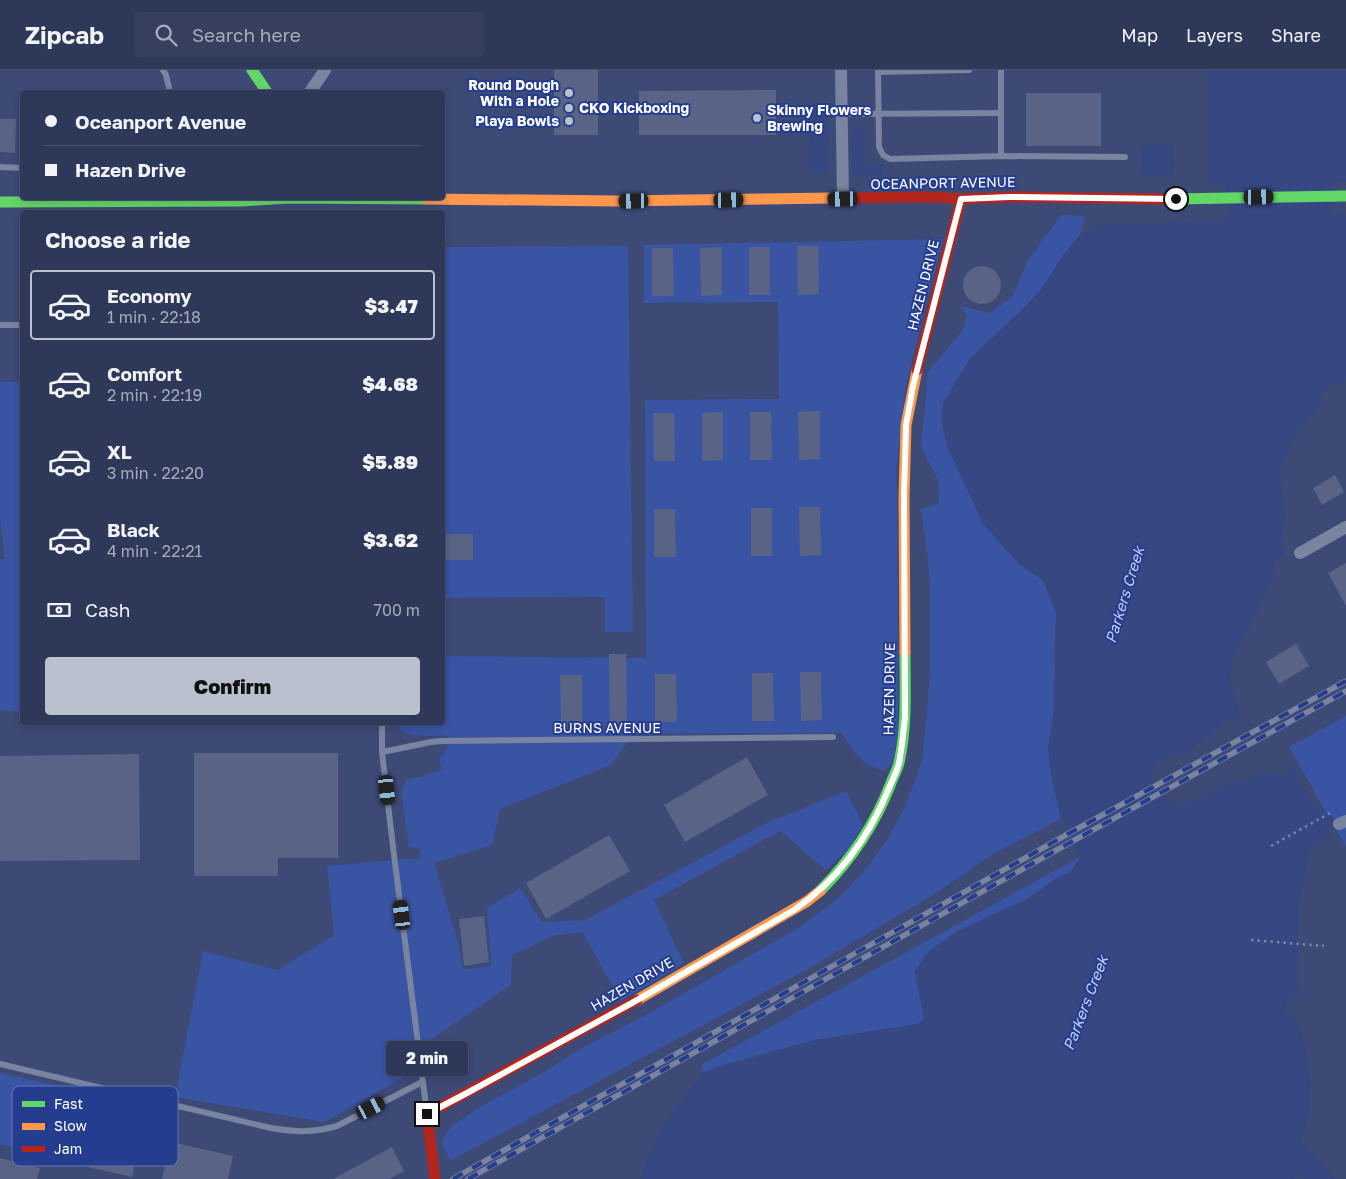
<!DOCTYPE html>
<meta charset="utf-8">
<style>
body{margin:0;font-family:"Golos Text",sans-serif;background:#363f5e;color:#f1f3f6;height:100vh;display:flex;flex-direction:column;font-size:19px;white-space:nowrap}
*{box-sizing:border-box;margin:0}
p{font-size:16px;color:#a7acba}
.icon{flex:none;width:28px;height:28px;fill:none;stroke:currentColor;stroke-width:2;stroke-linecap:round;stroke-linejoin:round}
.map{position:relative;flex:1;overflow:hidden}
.drawer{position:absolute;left:20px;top:140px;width:425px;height:515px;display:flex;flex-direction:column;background:#2e3858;border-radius:5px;box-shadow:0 2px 8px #0003,0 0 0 1px #49526e}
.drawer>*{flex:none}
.hud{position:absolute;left:20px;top:20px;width:425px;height:110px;border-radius:5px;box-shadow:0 2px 8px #0003,0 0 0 1px #49526e;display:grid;align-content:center;height:110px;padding:0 25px;background:#2e3858}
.end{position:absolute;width:22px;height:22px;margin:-11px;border:6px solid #fff;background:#111;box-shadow:0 0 0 2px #111}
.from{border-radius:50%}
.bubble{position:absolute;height:35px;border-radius:5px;background:#2e3858;box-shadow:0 2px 8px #0003,0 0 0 1px #49526e;font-size:16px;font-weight:800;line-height:35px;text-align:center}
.car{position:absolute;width:15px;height:30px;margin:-15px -8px;border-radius:6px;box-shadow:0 0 4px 1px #0007;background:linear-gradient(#222 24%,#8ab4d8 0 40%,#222 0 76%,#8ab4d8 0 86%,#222 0)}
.hud b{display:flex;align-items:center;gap:18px;height:48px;font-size:19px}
.hud b+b{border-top:1px solid #49526e}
.hud i{width:12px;height:12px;background:#f1f3f6}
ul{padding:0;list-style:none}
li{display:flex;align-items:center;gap:15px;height:70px;margin:0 10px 8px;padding:0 15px;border:2px solid transparent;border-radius:5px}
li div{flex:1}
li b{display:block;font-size:19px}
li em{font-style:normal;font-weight:800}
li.selected{border-color:#bbc0cf}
li>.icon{width:45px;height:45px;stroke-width:1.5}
h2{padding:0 25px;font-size:22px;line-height:60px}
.pay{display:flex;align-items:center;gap:12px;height:55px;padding:0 25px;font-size:19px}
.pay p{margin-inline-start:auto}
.cta{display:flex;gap:10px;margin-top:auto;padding:10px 25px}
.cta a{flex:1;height:58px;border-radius:5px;background:#bbc0cf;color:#111;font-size:20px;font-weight:800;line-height:58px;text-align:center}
header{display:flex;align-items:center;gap:30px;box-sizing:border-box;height:70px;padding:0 25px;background:#2e3858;border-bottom:1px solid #49526e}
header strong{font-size:24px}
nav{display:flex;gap:28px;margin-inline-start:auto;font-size:18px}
.search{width:350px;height:45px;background:#363f5e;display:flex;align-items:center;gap:12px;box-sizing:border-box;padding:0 18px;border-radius:5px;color:#a7acba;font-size:19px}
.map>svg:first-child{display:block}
</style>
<header>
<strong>Zipcab</strong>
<div class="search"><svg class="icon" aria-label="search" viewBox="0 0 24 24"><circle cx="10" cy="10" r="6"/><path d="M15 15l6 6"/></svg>Search here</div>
<nav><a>Map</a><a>Layers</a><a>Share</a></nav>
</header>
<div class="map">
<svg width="1346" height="1109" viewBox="0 0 1346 1109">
<rect width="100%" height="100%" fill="#3d4a76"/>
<g fill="#3a54a4">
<path d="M1061 145 1085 146 1080 165 1060 189 1044 216 1025 237 970 289 943 333 942 353 947 376 964 411 1010 483 1019 494 1043 510 1056 543 1054 639 1048 679 1051 704 1061 749 993 784 935 824 806 900 450 1091 441 1072 451 1056 480 1037 544 1002 575 982 653 941 800 857 841 826 867 797 886 772 905 737 922 691 926 651 930 603V522L928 488 921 439 939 433 938 410 921 377 928 302 963 260 967 245 959 236 990 243 1013 226 1027 192Z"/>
<path d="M943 169 906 315 896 400 897 433 898 657 894 691 884 701 867 695 852 680 842 663 633 664 611 695 500 739 492 775 434 793 459 875 463 899 491 896 487 838 520 818 542 852 585 850 767 753 846 721 863 754 848 780 826 800 780 761 654 830 684 893 621 931 582 862 553 866 512 885 511 915 430 970 403 1008 325 1052 175 1027 203 881 278 900 334 865 327 796 421 788 419 779 409 777 401 721 407 709 420 707 442 699 439 690 447 679 448 666C432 664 405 671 397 653L442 652 443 586 646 588 645 330 779 329 778 232 644 233V175Z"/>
<path d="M628 176 633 562H605V527L443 528 442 177Z"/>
<path d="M0 312H22V642L0 640V489H5L0 447Z"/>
<path d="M1346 646V777L1289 677Z"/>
<path d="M1080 787 1071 802 1054 810 1029 828 915 901 924 949 918 954 815 970 727 994 704 1002 701 995Z"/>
<path d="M0 1003 81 1021 80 1033 53 1040 42 1083 0 1074Z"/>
</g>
<g fill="#364782">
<path d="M1208 0H1346V112H1333L1332 144 1346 145V309L1341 313 1330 315 1321 324 1320 334 1293 368 1289 377 1286 387 1280 395 1281 415 1286 452C1279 462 1280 472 1285 483L1274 491 1273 499 1274 508 1267 517 1257 543 1251 551 1249 560 1241 568 1232 591 1230 613 1241 646V649L1226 648C1218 664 1198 670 1187 684 1177 683 1159 688 1153 698 1152 701 1152 704 1152 707L1166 730 1175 733 1178 738 1236 711 1250 709 1262 702 1275 704 1285 703 1296 696V710L1314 732 1337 750 1327 758 1332 764 1313 776 1308 787 1298 838 1297 917 1304 925 1288 928 1284 942 1298 952 1305 978 1310 1013 1308 1049 1300 1071 1335 1109H1305L1297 1101 1294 1109H641L644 1098 667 1050 704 1002 727 994 815 970 918 954 924 949 915 901 928 882 956 862 1029 828 1054 810 1071 802 1080 787 1061 749 1051 704 1048 679 1054 639 1056 543 1043 510 1019 494 983 454 947 376 942 353 943 333 970 289 1025 237 1044 216 1060 189 1080 165 1097 156 1195 152 1228 148 1225 114 1208 112Z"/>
<path d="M810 33H829L828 103H809Z"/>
<path d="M852 59H865V94H883L882 106H852Z"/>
<path d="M1173 75 1174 105H1141V76Z"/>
</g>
<g fill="#586386">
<rect x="554" y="0" width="44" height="65"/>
<path d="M776 20V65H639V21Z"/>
<rect x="1026" y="23" width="75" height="53"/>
<path d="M0 49H16L15 83 0 82Z"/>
<path d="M797 176H818L819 224 798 225Z"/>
<path d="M722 177V225L701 226 700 178Z"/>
<rect x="749" y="177" width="21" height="48"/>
<path d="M652 178H673L674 226H652Z"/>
<circle cx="982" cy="215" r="19"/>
<path d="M820 341V389L799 390 798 342Z"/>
<path d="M723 342V390L702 391V343Z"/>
<path d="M750 342H771L772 390H750Z"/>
<path d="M653 343H674L675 391H654Z"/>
<path d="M1335 405 1344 422 1322 435 1313 418Z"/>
<path d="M799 437H820L821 485 800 486Z"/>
<rect x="751" y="438" width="21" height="48"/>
<path d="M654 439H675L676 487H654Z"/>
<rect x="442" y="464" width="31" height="26"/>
<path d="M1346 493V536L1328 503Z"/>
<path d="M1296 574 1309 596 1279 614 1266 592Z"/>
<path d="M609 584H626L627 653H610Z"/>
<path d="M800 602H821L822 650 801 651Z"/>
<path d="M752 603H773L774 651H752Z"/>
<path d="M655 604H676L677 652H655Z"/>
<path d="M560 605H582V653H561Z"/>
<path d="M194 683H338V788H278V806H194Z"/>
<path d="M139 684 140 790 0 791V686Z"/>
<path d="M747 687 768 725 685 772 664 735Z"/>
<path d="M609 765 630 801 546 849 526 813Z"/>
<path d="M484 846 489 892 464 896 459 849Z"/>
<path d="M56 1046 141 1065 132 1107 47 1088Z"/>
<path d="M171 1072 233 1086 228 1109H162Z"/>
<path d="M392 1077 404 1101 389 1109H333Z"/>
<path d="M0 1088 40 1098 37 1109H0Z"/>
</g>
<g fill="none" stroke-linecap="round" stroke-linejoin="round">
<g stroke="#7984a1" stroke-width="2.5" stroke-dasharray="2.5 4" stroke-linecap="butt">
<path d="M1271 776 1330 743"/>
<path d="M1251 870 1324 876"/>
</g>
<g stroke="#7984a1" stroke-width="6">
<path d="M163 0 166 5 170 22"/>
<path d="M969 0 878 2 879 77 883 85 890 89 1001 86 1125 87"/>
<path d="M842 44 1001 43"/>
<path d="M1001 86V0"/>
<path d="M0 97 22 98"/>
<path d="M0 255H22"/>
<path d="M382 652V682L393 777 427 1044"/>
<path d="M382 682 431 672 442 671 833 667"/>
<path d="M0 994 271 1058C296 1062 313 1063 337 1056L422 1012"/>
</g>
<g stroke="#7984a1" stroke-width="12">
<path d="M841 0 843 129"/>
<path d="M310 22 325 0"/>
<path d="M1300 483 1346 457"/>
<path d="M1339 754 1346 751"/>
</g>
<g stroke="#63d668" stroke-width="11">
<path d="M252 0 267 22"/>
<path d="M1173 129 1346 126"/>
<path d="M0 132 242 131 288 128 427 129"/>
<path d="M820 821C851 790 875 755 891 713 894 705 899 697 900 688 907 654 905 617 905 582"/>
</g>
<g stroke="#ff974d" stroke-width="11">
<path d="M427 129 615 131 833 128"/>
<path d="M905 582 904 426 906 355 917 300"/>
<path d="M637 930 806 832 820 821"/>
</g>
<g stroke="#b3261e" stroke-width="11">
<path d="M833 128 935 127 961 129 1009 127 1173 129"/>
<path d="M917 300 961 129"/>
<path d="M435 1109 427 1044 637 930"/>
</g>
<g stroke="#7983a1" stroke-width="5.5">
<g id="rail">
<path d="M453 1109 1066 765 1346 611"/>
<path d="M468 1109 1071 772 1346 621"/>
</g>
</g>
<use href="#rail" stroke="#253d8e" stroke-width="4" stroke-dasharray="11" stroke-linecap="butt"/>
</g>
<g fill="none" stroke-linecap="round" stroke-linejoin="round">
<path stroke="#fff" stroke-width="6" d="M427 1044 467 1023 632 933 794 840C838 810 869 767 889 718 892 710 897 702 899 693 902 678 903 663 905 648L904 426 906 355 913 316 961 129 1009 127 1176 129"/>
</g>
<g fill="#bbc0cf" stroke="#253d8e" stroke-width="2">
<circle cx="569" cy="23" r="5"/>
<circle cx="569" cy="38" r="5"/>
<circle cx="757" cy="48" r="5"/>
<circle cx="569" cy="51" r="5"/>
</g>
<g text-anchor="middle" stroke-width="4" stroke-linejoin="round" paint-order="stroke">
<g font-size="14" font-weight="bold" fill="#fff" stroke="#253d8e" text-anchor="end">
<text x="559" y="20">Round Dough<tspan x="559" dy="16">With a Hole</tspan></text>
<text x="579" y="43" text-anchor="start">CKO Kickboxing</text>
<text x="767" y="45" text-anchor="start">Skinny Flowers<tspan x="767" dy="16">Brewing</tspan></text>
<text x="559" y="56">Playa Bowls</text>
</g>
<g font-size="14" fill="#fff" stroke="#253d8e">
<text transform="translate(943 113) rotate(-1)" y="5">OCEANPORT AVENUE</text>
<text transform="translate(923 215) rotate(-76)" y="5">HAZEN DRIVE</text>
<text transform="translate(889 619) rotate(-89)" y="5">HAZEN DRIVE</text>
<text x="607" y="663">BURNS AVENUE</text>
<text transform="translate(632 914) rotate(-30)" y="5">HAZEN DRIVE</text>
</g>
<g font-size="15" font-style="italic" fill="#c1cdf2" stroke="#253d8e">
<text transform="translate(1125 525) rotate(-73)" y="5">Parkers Creek</text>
<text transform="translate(1086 933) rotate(-69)" y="5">Parkers Creek</text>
</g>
</g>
<rect x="12" y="1016" width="166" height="80" rx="8" fill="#253d8e" stroke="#6677b0" stroke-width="1"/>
<rect x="22" y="1031" width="23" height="6" fill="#63d668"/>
<rect x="22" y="1053" width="23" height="7" fill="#ff974d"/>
<rect x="22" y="1076" width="23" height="6" fill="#b3261e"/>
<g font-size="14" fill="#fff">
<text x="54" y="1039">Fast</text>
<text x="54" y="1061">Slow</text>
<text x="54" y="1084">Jam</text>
</g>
</svg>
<i class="end from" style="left:1176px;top:129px"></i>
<i class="end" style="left:427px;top:1044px"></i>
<div class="bubble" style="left:386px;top:971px;width:82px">2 min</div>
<i class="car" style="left:1259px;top:127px;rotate:89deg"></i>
<i class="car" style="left:843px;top:129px;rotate:269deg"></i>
<i class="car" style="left:729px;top:130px;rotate:89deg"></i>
<i class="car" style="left:634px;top:131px;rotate:269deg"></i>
<i class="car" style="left:387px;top:720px;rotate:174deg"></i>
<i class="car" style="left:402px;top:845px;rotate:353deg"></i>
<i class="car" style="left:371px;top:1038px;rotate:63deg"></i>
<div class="hud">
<b><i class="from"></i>Oceanport Avenue</b>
<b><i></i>Hazen Drive</b>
</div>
<section class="drawer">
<h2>Choose a ride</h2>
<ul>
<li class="selected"><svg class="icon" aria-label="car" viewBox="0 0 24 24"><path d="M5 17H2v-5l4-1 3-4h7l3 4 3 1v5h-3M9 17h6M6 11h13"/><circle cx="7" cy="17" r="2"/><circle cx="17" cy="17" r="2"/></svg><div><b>Economy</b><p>1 min · 22:18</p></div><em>$3.47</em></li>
<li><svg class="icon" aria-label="car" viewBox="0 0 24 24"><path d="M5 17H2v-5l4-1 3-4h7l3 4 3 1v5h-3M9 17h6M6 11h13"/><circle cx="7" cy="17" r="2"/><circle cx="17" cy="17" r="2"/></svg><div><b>Comfort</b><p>2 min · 22:19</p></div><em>$4.68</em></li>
<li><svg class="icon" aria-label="car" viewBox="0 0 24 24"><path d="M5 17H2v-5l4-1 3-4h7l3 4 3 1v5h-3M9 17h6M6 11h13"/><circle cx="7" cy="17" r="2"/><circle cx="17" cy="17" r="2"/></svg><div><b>XL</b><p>3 min · 22:20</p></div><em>$5.89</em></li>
<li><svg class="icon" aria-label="car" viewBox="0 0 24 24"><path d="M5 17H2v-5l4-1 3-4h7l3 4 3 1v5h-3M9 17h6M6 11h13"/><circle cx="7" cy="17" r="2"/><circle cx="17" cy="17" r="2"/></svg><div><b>Black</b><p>4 min · 22:21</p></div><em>$3.62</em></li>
</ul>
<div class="pay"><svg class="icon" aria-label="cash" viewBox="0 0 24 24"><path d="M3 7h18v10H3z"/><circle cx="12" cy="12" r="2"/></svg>Cash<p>700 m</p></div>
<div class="cta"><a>Confirm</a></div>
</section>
</div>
